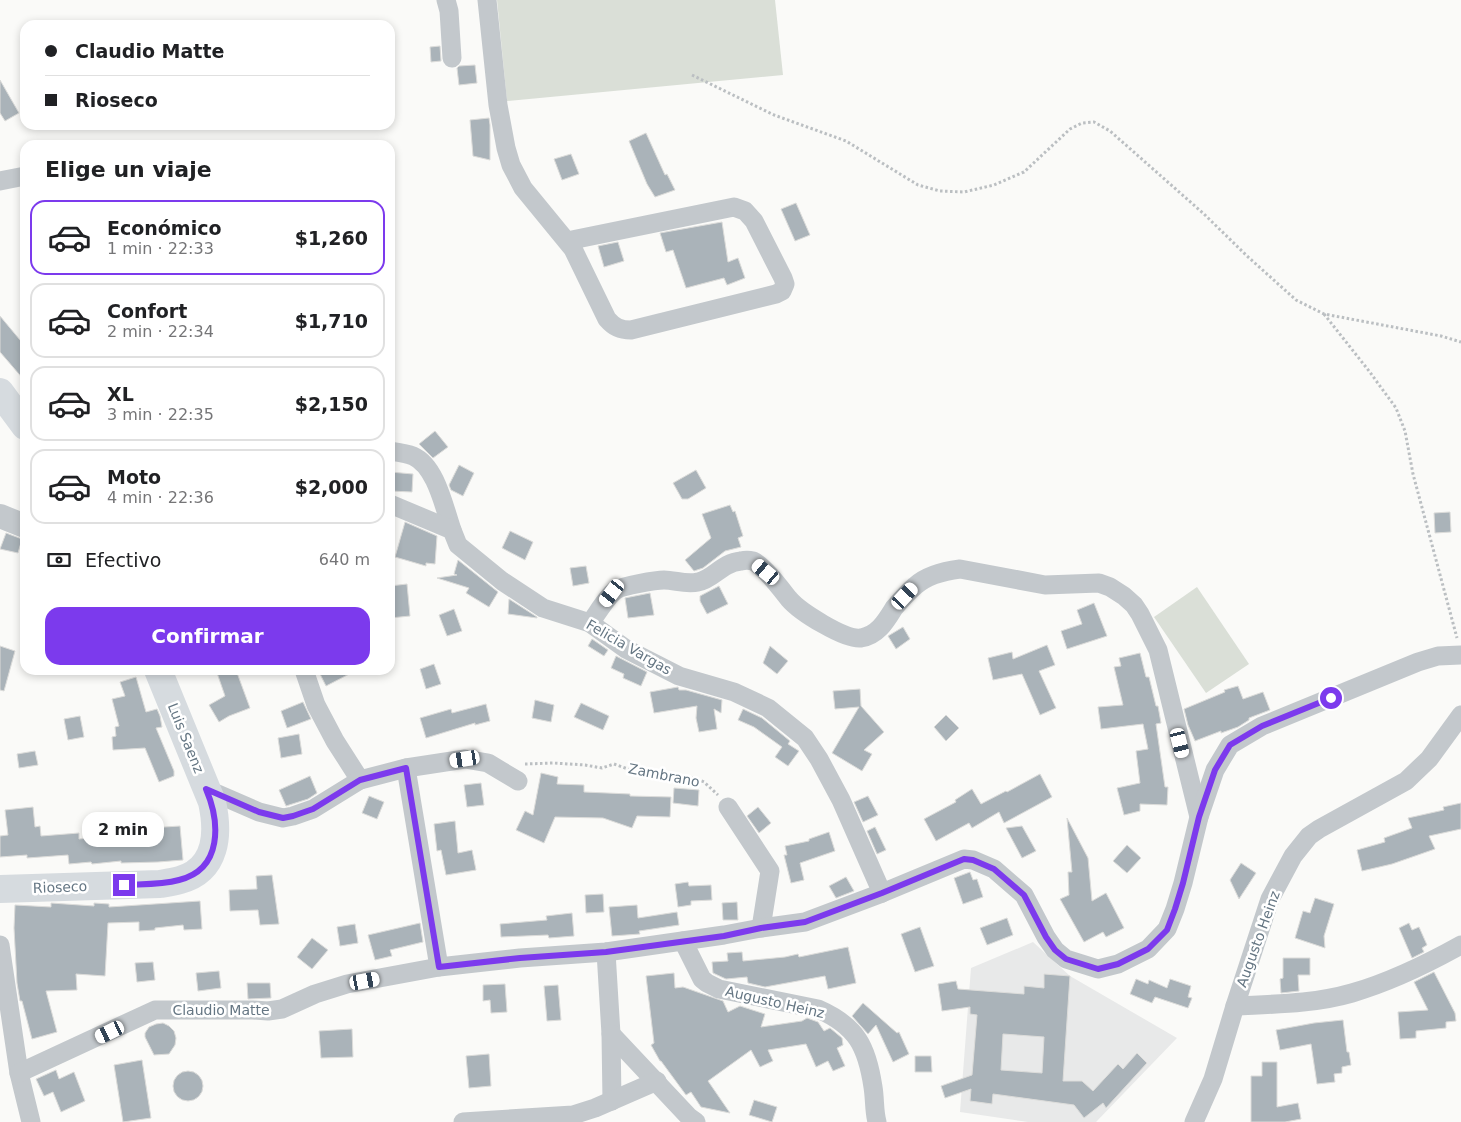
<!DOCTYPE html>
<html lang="es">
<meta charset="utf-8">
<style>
body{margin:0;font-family:"DejaVu Sans",sans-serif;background:#f6f6f6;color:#202124;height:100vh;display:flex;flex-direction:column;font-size:19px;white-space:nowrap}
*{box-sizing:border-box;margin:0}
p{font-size:16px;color:#757577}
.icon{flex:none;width:28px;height:28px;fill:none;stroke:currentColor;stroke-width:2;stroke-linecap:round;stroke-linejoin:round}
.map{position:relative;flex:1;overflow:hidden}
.drawer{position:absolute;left:20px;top:140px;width:375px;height:535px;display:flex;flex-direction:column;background:#fff;border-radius:15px;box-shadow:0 2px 8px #0003}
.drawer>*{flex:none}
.banner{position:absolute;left:20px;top:20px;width:375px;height:110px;border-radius:15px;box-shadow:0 2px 8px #0003;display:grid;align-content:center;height:110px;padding:0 25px;background:#fff}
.end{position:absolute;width:22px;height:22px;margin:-11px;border:6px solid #7c3aed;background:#fff;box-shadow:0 0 0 2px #fff}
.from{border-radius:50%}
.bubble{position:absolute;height:35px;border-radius:15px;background:#fff;box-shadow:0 2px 8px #0003;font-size:16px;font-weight:700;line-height:35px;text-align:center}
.car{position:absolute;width:15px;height:30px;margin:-15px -8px;border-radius:6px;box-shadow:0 0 4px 1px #0007;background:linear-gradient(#fff 24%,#345 0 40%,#fff 0 76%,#345 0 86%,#fff 0)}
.banner b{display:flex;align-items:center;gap:18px;height:48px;font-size:19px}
.banner b+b{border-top:1px solid #e0e0e0}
.banner i{width:12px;height:12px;background:#202124}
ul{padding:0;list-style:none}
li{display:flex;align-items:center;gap:15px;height:75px;margin:0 10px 8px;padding:0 15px;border:2px solid #e0e0e0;border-radius:15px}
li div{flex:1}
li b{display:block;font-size:19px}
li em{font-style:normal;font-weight:700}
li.selected{border-color:#7c3aed}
li>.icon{width:45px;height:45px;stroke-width:1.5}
h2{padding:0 25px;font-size:22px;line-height:60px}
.pay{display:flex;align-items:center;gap:12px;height:55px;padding:0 25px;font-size:19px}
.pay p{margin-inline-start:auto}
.action{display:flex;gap:10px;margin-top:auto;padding:10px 25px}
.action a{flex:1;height:58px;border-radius:15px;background:#7c3aed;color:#fff;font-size:20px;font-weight:700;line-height:58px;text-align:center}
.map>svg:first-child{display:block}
</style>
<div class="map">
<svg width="1461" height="1122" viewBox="0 0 1461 1122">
<rect width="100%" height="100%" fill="#fafaf8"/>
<path fill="#e8e9e9" d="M1033 942 1070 976 1177 1038 1096 1122H1028L960 1112 971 968Z"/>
<g fill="#dadfd7">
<path d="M497 0H775L783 75 507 101Z"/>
<path d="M1197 587 1249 664 1206 693 1154 617Z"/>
</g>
<g fill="#aab3b9" stroke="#dcdcda" fill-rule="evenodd">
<path d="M440 46 441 61 431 62 430 47Z"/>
<path d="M475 65 477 83 459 85 457 68 459 66Z"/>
<path d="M0 80 19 113 5 121 0 113Z"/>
<path d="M489 118 490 125V160L473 156 470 120Z"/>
<path d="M646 133 665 175 667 174 675 190 655 197 647 184 629 141Z"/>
<path d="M571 154 579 174 562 180 554 159Z"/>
<path d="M796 203 810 235 795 241 781 209Z"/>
<path d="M722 222 728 262 738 258 745 278 727 285 724 278 686 288 673 250 666 252 660 233Z"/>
<path d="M618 242 624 261 604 267 598 246Z"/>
<path d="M0 316 25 346V381L0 352Z"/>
<path d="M435 431 448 447 433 458 419 444Z"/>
<path d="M459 465 474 473 463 496 451 490 449 485Z"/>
<path d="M696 470 706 488 688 499H682L673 483Z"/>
<path d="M390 472 413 474 412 492 390 491Z"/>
<path d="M730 505 733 512 735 511 743 536 738 538 741 547 725 551 703 568 694 571 685 560 711 538 702 514Z"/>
<path d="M1450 512 1451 532 1435 533 1434 513Z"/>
<path d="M405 522 437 536 435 564 426 563V566L395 557Z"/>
<path d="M510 531 533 542 525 560 502 548Z"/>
<path d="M6 533 22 539 18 553 0 549Z"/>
<path d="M458 560 498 592 489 607 466 593 469 588 437 578 457 575 454 574Z"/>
<path d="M586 566 589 583 573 586 570 568Z"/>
<path d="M407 584 410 616 390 618V586Z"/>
<path d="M719 586 728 604 707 614 700 601V596Z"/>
<path d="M650 593 654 615 628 618 625 598Z"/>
<path d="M509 599 537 617V618L508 614Z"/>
<path d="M1094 603 1107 636 1067 649 1061 631 1082 624 1077 610Z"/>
<path d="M454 609 462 631 447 636 439 615Z"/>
<path d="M903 627 910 639 896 649 888 636Z"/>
<path d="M592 639 608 650 604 656 588 646Z"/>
<path d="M1047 645 1055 665 1039 671 1056 708 1040 715 1022 674 993 680 988 658 1012 652 1013 659Z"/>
<path d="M0 646 15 651 4 691 0 690Z"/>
<path d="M770 646 788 661 777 674 763 663Z"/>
<path d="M1140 653 1146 677H1149L1156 706H1158L1161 723 1156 724 1165 787H1168L1167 805 1140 804V811L1124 815 1117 788 1140 783 1136 751 1148 749 1143 724 1101 729 1098 707 1123 705 1114 667 1121 666 1119 658Z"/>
<path d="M616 656 647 672 641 686 623 678 624 674 611 668Z"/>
<path d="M434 664 441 684 426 689 420 669Z"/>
<path d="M216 670H236L250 708 229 716 219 722 209 705 225 696Z"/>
<path d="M318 670H357L326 686Z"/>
<path d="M136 677 146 712 157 709 160 716 162 727 156 728 174 771V776L159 782 145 748 113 750 112 737 116 736 115 727 119 726 112 699 125 696 120 682Z"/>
<path d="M1238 686 1243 699 1263 692 1270 710 1249 718V720L1238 727 1221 733V731L1195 741 1188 725 1184 709 1225 692 1224 690Z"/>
<path d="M678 687 679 690H686L722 700 721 713 714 709 717 729 699 732 696 718 697 706 654 713 650 692Z"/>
<path d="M860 689 861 706 884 732 864 750 872 754 862 771 832 753 859 707 835 709 833 691Z"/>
<path d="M535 700 554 705 551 722 532 718Z"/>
<path d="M303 702 311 719 287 728 281 711Z"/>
<path d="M581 703 609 716 603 730 574 717Z"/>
<path d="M486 704 490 721 475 725V723L426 738 420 718 451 709 452 713Z"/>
<path d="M743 709 762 718 790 741 788 744 799 751 788 766 775 757 782 747 754 727 738 720Z"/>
<path d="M946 715 959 728 946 741 934 727Z"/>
<path d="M80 716 84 737 68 740 64 719Z"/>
<path d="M299 734 302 754 281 758 278 738Z"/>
<path d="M35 751 38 765 19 768 17 754Z"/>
<path d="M541 773 558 777 557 784 584 785V792L630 794V796L671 797 670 817 637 816 632 828 603 818 555 817 544 843 516 830 525 811 533 815Z"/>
<path d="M1040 774 1052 797 1004 823 999 812 972 828 969 823 936 841 924 819 956 802 955 800 972 789 981 804 1006 791 1007 792Z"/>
<path d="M310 776 317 793 308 799 286 806 279 790Z"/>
<path d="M481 783 484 805 467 807 464 785Z"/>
<path d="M674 788 699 790 698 806 673 803Z"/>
<path d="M369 796 384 802 377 819 362 813Z"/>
<path d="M868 796 878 815 863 822 854 802Z"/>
<path d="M1461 803V829L1429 836 1435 849 1392 864 1362 871 1357 850 1385 842 1384 838 1412 828 1408 818 1444 810 1443 807Z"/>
<path d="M33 807 35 827 40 826 41 836 79 833V839L120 835 119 830 180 826 183 860 158 862 121 863V861L92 864 91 862 69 864 68 855 27 858V855L0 857V836L8 835 5 810Z"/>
<path d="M758 807 771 823 759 833 747 816Z"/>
<path d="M1067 818 1088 858 1092 901 1106 893 1124 928 1106 937 1103 932 1084 942 1060 899 1069 895 1068 872H1072Z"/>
<path d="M455 821 458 853 472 850 476 870 446 875 441 850 437 851 434 824Z"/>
<path d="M1022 826 1036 851 1022 858 1006 828Z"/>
<path d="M875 827 886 850 877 854 867 831Z"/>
<path d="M829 832 835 851 800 863 804 880 791 883 784 855H787L785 846 809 841V839Z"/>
<path d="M1127 845 1141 858 1127 873 1113 861Z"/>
<path d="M1241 863 1256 873 1239 899 1230 880Z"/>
<path d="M970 872 973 880 977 879 983 897 963 904 954 878Z"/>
<path d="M272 875 279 924 260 925 258 910 230 911 229 890 257 889 256 876Z"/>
<path d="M846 877 854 891 836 898 829 886Z"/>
<path d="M688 882 689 886 711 885 712 900 691 901V905L678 907 675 884Z"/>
<path d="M603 894 604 912 586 913 585 895Z"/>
<path d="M1315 898 1334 904 1324 936 1325 948 1295 938 1303 911 1310 913Z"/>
<path d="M200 901 202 929 184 930 183 925 155 928V930L139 931V922L108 923 105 976 76 974 77 990 46 991 57 1032 32 1039 22 1001H20L17 983 14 928 15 905 51 907V903L94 906V903L109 904V907Z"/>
<path d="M737 902 738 920H723L722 903Z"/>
<path d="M637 905 638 918 677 912 679 925 639 931 640 934 612 936 609 907Z"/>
<path d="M572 913 574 936 549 938 548 935 501 937 500 924 547 920 546 916Z"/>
<path d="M1007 918 1013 935 987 945 980 928Z"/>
<path d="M420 923 423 942 390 950 392 956 375 960 368 935Z"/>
<path d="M1409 923 1412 930 1419 927 1427 945 1422 948 1424 952 1412 958 1399 928Z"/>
<path d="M355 924 358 943 340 946 337 927Z"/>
<path d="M920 927 934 966 915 972 901 934Z"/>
<path d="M312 938 328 950 312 969 297 957Z"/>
<path d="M848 947 856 983 828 989 825 976 765 987 748 983 747 977 726 979 713 973 712 962 728 961 727 953 742 952 743 961 785 957 798 954 799 957Z"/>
<path d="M1283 958H1310V975H1298L1299 991 1281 993 1280 979 1283 978Z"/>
<path d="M153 962 155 980 137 982 135 963Z"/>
<path d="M219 971 221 988 198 991 196 973Z"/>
<path d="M1434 972 1455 1013 1456 1021 1446 1022V1028L1416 1031V1038L1400 1039 1398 1012 1428 1010 1414 982Z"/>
<path d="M674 973 675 988 683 987 723 1001 728 1012 740 1006 765 1014 761 1027 802 1021 807 1018 818 1022 824 1031 830 1028 842 1038 843 1045 837 1048 845 1066 833 1071 828 1061 816 1067 806 1044 768 1050 773 1061 760 1067 751 1050 708 1081 730 1113 701 1107 691 1092 686 1095 661 1061H660L651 1045 654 1043 646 976Z"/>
<path d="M1044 974 1070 976 1063 1081H1082L1093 1091 1118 1064 1123 1069 1137 1053 1147 1063 1106 1108 1103 1103 1084 1118 1074 1105 993 1094 992 1104 970 1101 971 1089 945 1098 941 1086 972 1075 977 1015 970 1014V1007L942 1011 938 984 956 981 958 989 1024 994V986L1044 988ZM1003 1034 1044 1037 1042 1073 1001 1070Z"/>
<path d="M1136 979 1148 984 1149 980 1167 988 1170 979 1191 986 1188 997 1192 998 1188 1008 1155 997 1152 1003 1130 994Z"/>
<path d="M247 983H270L271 998 248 999Z"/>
<path d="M505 984 507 1012 491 1013 490 1000 483 1001V985Z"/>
<path d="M558 985 561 1020 547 1021 544 986Z"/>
<path d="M863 1003 897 1033 899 1032 909 1054 893 1062 876 1025 868 1034 852 1016Z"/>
<path d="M1343 1020 1347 1052H1349L1351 1065 1342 1067V1073L1334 1074 1335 1082 1317 1084 1311 1044 1280 1050 1276 1030 1314 1023Z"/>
<path d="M163 1023 169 1026 174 1031 176 1038 175 1045 169 1054 154 1055 145 1037V1033L149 1027 156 1024Z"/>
<path d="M352 1029 353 1057 321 1058 319 1031Z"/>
<path d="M489 1054 491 1086 469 1088 466 1056Z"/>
<path d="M915 1056H931L932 1072H915Z"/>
<path d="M142 1060 151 1118 123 1122 114 1065Z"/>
<path d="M1262 1062H1277V1107L1298 1103 1301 1119 1285 1122H1251V1076H1262Z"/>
<path d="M56 1070 59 1079 74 1072 85 1101 61 1112 53 1092 44 1096 36 1079Z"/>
<circle cx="188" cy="1086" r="15"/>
<path d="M754 1100 777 1107 772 1122 749 1115Z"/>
</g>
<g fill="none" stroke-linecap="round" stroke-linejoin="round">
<g stroke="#bbbfc2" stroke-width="3" stroke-dasharray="2.5 2.5" stroke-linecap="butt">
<path d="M692 75 774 115 846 141 918 185 940 191 964 192 994 185 1024 172 1070 129 1082 123 1094 122 1110 131 1204 214 1247 256 1296 300 1324 314 1441 336 1461 342"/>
<path d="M1324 314 1369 371 1396 408 1405 431 1413 474 1457 638"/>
<path d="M525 764 553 763 585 765 602 768 614 764 639 773 695 778 704 782 718 795"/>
</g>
<g stroke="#c3c8cc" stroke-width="19">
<path d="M446 0 449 11 452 58"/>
<path d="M487 0 498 105 506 148 511 165 523 188 573 249 607 319C614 327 620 330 631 330L776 294 782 291 785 284 783 278 754 221 745 211 734 207 567 241"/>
<path d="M0 181 25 176"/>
<path d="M390 451C397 452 406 453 413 456 436 466 444 507 452 530"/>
<path d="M390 504 452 530 458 545 502 581 543 608 590 623 626 649 679 676 734 692 768 708 805 738 819 759 841 800 882 893"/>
<path d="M590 623C597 614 607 596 616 590 622 586 656 580 664 580 675 580 686 585 698 582 714 579 721 563 741 561 745 560 749 560 753 561 764 566 781 589 789 599 800 612 845 640 861 638 878 635 886 621 894 608 900 601 908 592 915 586 927 575 944 571 960 569L1045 585 1099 583 1110 587 1124 596 1134 605 1140 614 1158 650 1199 817"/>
<path d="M304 670 316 705 335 741 360 780"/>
<path d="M406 768 439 967"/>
<path d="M206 789 259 812 283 818 293 816 313 809 360 780 406 768 465 759 488 763 518 781"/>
<path d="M728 807 770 871 761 928"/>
<path d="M683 941 702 979 707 983 719 989 818 1009C857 1026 867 1047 873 1087 875 1099 874 1111 877 1122"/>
<path d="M0 945 19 1073 31 1122"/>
<path d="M606 952 611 1034 612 1101"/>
<path d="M1235 1006C1274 1004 1314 1004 1352 993 1390 982 1427 964 1461 945"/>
<path d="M611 1034 689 1117 696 1122"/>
<path d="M19 1073 155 1010H253L268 1011 282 1009 315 994 347 984 439 967 520 958 606 952 724 935 761 928 805 922 882 893 964 859 973 860 994 869 1024 895 1046 937 1055 950 1066 959 1098 969 1118 964 1148 949 1167 929 1175 909 1183 883 1199 817 1215 770 1230 745 1262 726 1418 662 1438 656 1461 655"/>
<path d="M463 1122 573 1115 595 1108 657 1081"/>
<path d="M1194 1122 1213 1079 1235 1006 1270 899 1293 856 1309 836 1319 829 1406 781 1429 759 1461 715"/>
</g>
<path stroke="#c3c8cc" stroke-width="24" d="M0 516 25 526"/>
<g stroke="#d6dbdf" stroke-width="28">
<path d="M0 392 25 426"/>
<path d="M0 889 160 884C166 883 173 882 180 880 217 870 219 834 212 802L158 670"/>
</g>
</g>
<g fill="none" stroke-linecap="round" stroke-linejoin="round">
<path stroke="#7c3aed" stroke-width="6" d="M124 885C143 884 161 885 179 880 223 869 220 822 206 789L259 812 283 818 293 816 313 809 360 780 406 768 439 967 520 958 606 952 724 936 761 928 805 922 882 893 964 859 973 860 994 869 1024 895 1046 937 1055 950 1066 959 1098 969 1118 964 1148 949 1167 930 1175 909 1183 883 1199 817 1215 770 1230 745 1262 726 1331 698"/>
</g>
<g text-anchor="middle" stroke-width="5" stroke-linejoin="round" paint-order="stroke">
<g font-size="14" fill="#657683" stroke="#fff">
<text transform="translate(629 647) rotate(30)" y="5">Felicia Vargas</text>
<text transform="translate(186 738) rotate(68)" y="5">Luis Saenz</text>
<text transform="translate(664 775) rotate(11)" y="5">Zambrano</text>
<text transform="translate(60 887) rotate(-2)" y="5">Rioseco</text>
<text transform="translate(1258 939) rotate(-70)" y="5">Augusto Heinz</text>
<text transform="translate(775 1002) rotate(13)" y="5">Augusto Heinz</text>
<text x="221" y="1015">Claudio Matte</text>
</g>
</g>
</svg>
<i class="end from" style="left:1331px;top:698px"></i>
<i class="end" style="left:124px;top:885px"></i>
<div class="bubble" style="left:82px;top:812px;width:82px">2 min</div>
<i class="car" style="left:766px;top:572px;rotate:310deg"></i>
<i class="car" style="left:612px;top:593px;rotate:217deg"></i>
<i class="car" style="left:905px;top:596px;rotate:43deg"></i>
<i class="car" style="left:1180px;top:743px;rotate:166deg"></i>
<i class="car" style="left:465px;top:759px;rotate:261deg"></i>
<i class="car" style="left:365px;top:981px;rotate:80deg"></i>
<i class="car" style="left:110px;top:1032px;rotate:244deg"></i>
<div class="banner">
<b><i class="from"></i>Claudio Matte</b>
<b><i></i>Rioseco</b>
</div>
<section class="drawer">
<h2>Elige un viaje</h2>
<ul>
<li class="selected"><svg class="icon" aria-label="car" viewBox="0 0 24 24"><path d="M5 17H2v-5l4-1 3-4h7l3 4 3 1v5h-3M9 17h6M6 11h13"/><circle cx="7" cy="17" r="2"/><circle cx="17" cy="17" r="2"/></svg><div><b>Económico</b><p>1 min · 22:33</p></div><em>$1,260</em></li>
<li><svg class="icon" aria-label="car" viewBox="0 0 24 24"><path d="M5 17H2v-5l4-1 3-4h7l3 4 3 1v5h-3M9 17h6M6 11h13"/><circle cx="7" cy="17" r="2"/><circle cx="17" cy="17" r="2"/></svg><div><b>Confort</b><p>2 min · 22:34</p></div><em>$1,710</em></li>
<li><svg class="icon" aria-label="car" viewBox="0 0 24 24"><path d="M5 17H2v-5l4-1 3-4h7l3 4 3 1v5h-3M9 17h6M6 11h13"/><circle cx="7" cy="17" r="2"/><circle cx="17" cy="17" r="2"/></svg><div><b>XL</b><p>3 min · 22:35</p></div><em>$2,150</em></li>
<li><svg class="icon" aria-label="car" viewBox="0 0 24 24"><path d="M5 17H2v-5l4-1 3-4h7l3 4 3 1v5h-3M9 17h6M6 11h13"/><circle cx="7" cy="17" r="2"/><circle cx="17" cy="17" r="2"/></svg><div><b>Moto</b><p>4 min · 22:36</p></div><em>$2,000</em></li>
</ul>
<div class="pay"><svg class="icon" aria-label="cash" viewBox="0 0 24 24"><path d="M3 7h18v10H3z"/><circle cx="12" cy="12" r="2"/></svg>Efectivo<p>640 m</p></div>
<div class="action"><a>Confirmar</a></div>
</section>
</div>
